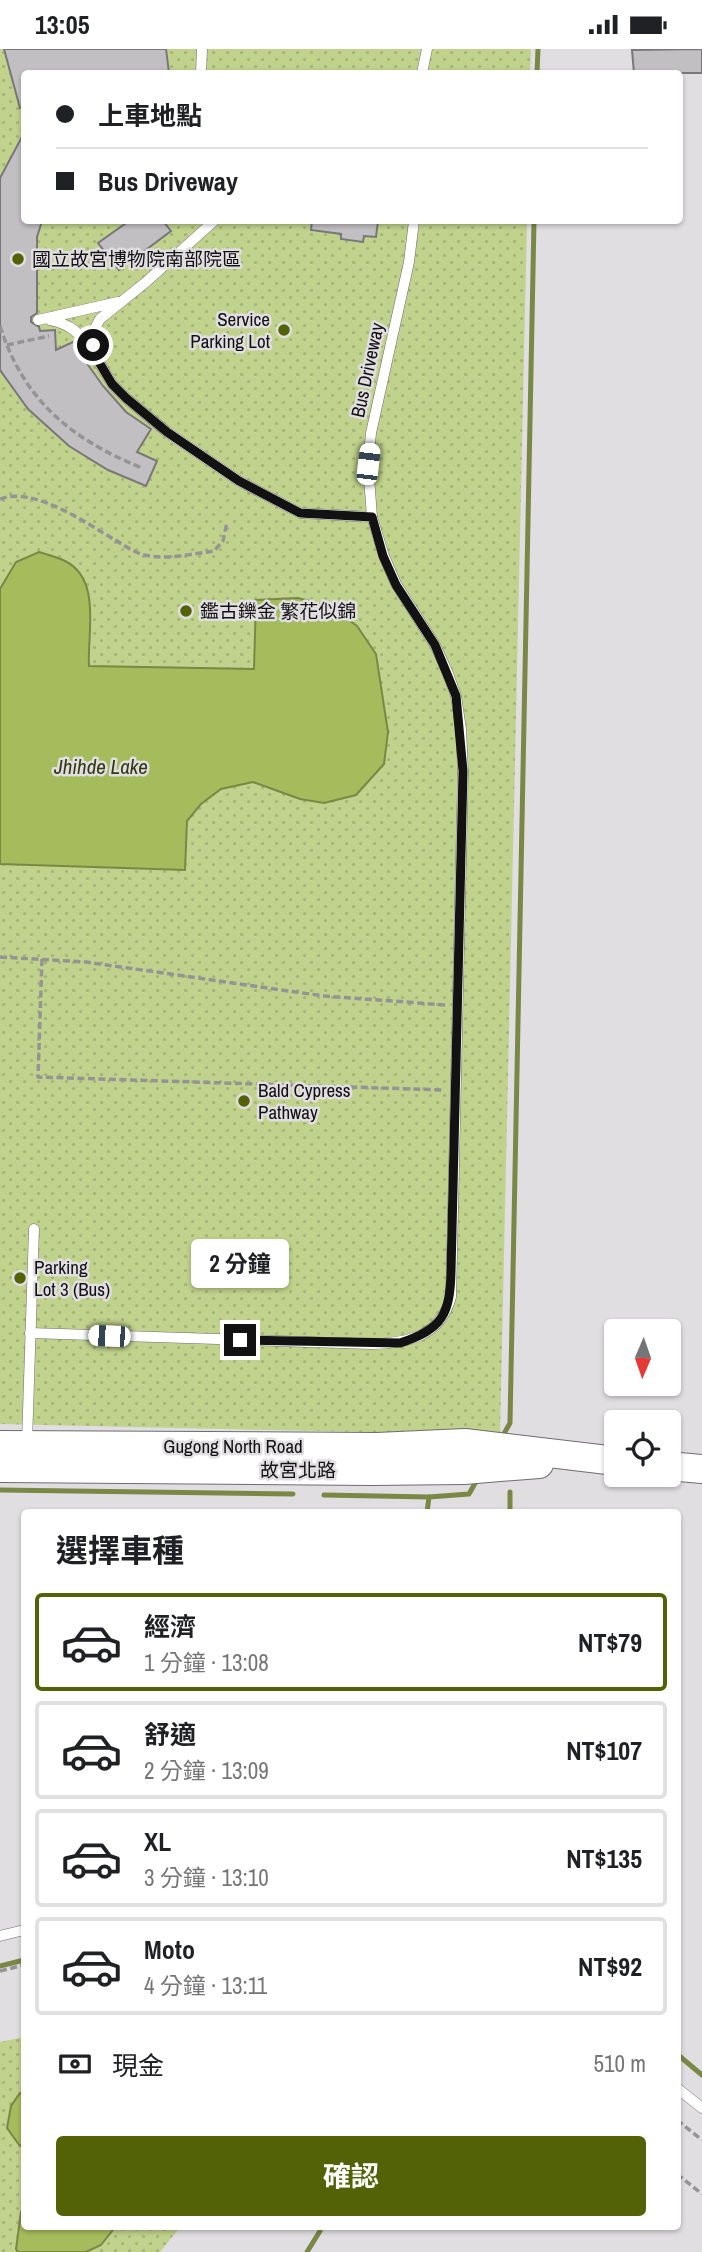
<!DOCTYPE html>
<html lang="zh-TW">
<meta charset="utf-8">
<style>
body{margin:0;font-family:"Archivo Narrow","Noto Sans TC",sans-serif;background:#f6f6f6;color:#202124;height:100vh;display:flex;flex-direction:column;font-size:26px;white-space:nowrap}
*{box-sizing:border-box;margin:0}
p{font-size:23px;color:#757577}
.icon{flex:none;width:38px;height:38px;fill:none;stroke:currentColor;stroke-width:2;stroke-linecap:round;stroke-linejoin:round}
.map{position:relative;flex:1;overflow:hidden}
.details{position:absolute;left:21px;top:1460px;width:660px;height:721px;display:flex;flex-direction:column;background:#fff;border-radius:7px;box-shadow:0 2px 5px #0004}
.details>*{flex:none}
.top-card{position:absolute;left:21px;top:21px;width:662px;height:154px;border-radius:7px;box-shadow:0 2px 5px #0004;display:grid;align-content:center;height:154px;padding:0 35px;background:#fff}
.needle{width:46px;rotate:182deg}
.tools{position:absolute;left:604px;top:1270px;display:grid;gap:14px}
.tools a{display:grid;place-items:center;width:77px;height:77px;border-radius:7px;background:#fff;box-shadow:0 2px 5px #0004;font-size:35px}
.end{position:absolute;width:32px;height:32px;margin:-16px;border:9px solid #131213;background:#fff;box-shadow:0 0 0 4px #fff}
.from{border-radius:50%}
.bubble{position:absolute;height:49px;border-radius:7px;background:#fff;box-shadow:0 2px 5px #0004;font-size:23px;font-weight:700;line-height:49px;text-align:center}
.car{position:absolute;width:21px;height:42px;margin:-21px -10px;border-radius:9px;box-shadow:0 0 5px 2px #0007;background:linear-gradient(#fff 24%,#345 0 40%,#fff 0 76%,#345 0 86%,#fff 0)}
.top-card b{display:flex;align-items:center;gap:24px;height:66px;font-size:26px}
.top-card b+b{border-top:2px solid #e0e0e0}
.top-card i{width:18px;height:18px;background:#202124}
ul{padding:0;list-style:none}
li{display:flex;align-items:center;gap:21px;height:98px;margin:0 14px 10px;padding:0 21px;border:4px solid #e0e0e0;border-radius:7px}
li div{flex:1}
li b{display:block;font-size:26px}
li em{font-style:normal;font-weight:700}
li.selected{border-color:#536206}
li>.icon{width:63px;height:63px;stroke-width:1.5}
h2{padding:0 35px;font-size:32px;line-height:84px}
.pay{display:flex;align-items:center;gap:18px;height:77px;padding:0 35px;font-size:26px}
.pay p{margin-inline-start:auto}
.action{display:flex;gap:14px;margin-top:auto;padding:14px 35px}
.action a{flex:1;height:80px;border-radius:7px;background:#536206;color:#fff;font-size:28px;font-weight:700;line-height:80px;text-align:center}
.status{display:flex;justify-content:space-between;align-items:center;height:49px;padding:0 35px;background:#fff;direction:ltr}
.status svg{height:19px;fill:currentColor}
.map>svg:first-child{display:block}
</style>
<div class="status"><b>13:05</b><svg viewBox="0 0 49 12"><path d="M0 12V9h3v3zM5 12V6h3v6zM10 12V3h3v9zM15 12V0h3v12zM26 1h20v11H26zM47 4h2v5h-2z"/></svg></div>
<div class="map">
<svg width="702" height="2203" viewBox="0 0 702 2203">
<defs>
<pattern id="park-dots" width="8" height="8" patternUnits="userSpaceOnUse" patternTransform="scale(1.75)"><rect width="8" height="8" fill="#c1d28c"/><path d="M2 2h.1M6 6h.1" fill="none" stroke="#a5b378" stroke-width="1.8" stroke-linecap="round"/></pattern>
</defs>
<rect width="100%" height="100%" fill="#e1dee1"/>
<g fill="url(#park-dots)">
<path d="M0 0H531L530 24H24V172H527L500 1386 0 1375Z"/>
<path d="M24 1988V2177H181L160 2203H0V1993Z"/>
</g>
<g fill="#a6bb5c" stroke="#7a8846" stroke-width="2">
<path d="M39 503C48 506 57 508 65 512 102 530 87 585 89 617L254 620 256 551 298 549 330 557 357 577 376 605 388 683 384 715 356 746 324 754 300 750 253 733 221 740 201 755 187 772 185 821 0 815V540L16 513Z"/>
<path d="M20 2044 24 2045V2095L20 2097 7 2079 11 2057Z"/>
<path d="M24 2158V2177H116L101 2196 86 2203H18L16 2200 21 2163Z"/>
</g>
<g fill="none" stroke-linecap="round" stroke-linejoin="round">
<g stroke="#7a8846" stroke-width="5">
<path d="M537 24 538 0"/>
<path d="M501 1390 510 1374 534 172"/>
<path d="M0 1441 293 1445"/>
<path d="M324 1446 429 1448 427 1463"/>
<path d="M429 1448 469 1445 478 1429"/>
<path d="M510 1463V1443"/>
<path d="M0 1917 24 1911"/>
<path d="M677 2005 702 2026"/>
<path d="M307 2203 320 2182V2177"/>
</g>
</g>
<g fill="#c2bfc2" stroke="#7a777a" stroke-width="2">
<path d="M4 0H166L169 24H24V59H20Z"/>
<path d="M702 0V24H634L632 1Z"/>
<path d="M24 84V172H42L37 188V264L31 268V273L39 278 40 282 55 281 56 301 75 292 86 313 103 337 126 363 151 380 137 403 157 412 146 437 108 421 69 397 28 360 0 321V129Z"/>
<path d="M129 172H163L171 182 119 221 98 194Z"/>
<path d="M312 172H378L376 188 364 187 363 193 341 190V185L311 181Z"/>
</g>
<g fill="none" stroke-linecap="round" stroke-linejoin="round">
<g stroke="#6f6c6f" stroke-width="11">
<g id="lane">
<path d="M201 24 202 0"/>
<path d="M422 24 427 0"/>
<path d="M214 172 146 233 100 270 94 281 93 296 96 308 112 335 126 349 167 383 239 432 300 464 372 468"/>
<path d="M38 271 118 253"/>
<path d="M50 271C71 275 81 285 92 303"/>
<path d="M30 1284 372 1295C408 1294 440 1288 451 1248L463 722 461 680 456 647 447 622 435 596 396 535 384 507 372 468 368 415 371 384 409 213 414 172"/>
<path d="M27 1393 34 1180"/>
<path d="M0 1887 24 1881"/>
<path d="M677 2039 702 2059"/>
</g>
</g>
<g stroke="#6f6c6f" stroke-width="30">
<g id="secondary">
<path d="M0 1396 377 1398 465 1394 616 1412"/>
<path d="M668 1417 702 1420"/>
<path d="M0 1419 371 1422 464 1421 539 1415"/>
</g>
</g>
<g stroke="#969396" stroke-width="3.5" stroke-dasharray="7 3.5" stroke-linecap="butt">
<path d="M0 277C24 352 71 390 142 419"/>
<path d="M7 296 49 287"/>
<path d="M0 450C34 437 86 474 115 491 124 496 133 503 144 506 166 511 191 505 214 502L223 492 227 473"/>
<path d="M0 908 86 913 324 947 446 956"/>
<path d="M42 910 38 1028 444 1041"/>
<path d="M0 1922 24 1916"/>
<path d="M677 2071 702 2091"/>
<path d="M677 2125 702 2145"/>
</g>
<use href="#lane" stroke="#fff" stroke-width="10"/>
<use href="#secondary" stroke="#fff" stroke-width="28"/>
</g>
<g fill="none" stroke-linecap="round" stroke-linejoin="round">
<path stroke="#131213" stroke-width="9" d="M93 296 96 308 112 335 126 349 167 383 239 432 300 464 372 468 383 507 396 536 435 596 456 647 463 722 451 1222C450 1265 443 1280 400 1294L240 1291"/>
</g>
<g fill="#536206" stroke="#e1dee1" stroke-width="2.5">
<circle cx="18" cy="210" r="7"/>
<circle cx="284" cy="281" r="7"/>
<circle cx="186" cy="562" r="7"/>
<circle cx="244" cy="1052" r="7"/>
<circle cx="20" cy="1229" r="7"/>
</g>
<g text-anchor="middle" stroke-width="5" stroke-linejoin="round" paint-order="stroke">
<g font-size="19" fill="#131213" stroke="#e1dee1" text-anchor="start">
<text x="32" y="217">國立故宮博物院南部院區</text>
<text x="270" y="277" text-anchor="end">Service<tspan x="270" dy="22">Parking Lot</tspan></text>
<text x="200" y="569">鑑古鑠金 繁花似錦</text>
<text x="258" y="1048">Bald Cypress<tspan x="258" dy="22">Pathway</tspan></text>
<text x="34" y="1225">Parking<tspan x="34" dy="22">Lot 3 (Bus)</tspan></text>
</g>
<g font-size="19" fill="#131213" stroke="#e1dee1">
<text transform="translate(367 321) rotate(-78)" y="7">Bus Driveway</text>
<text x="233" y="1404">Gugong North Road</text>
<text x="298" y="1428">故宮北路</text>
</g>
<g font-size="21" font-style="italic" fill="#313911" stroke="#e1dee1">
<text x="101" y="725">Jhihde Lake</text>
</g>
</g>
</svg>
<div class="tools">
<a><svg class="needle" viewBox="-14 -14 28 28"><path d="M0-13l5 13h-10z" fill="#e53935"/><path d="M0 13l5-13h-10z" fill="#757577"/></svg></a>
<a><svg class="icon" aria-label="locate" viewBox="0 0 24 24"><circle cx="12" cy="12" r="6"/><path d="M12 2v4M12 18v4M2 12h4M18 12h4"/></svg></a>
</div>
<i class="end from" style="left:93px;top:296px"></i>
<i class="end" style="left:240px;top:1291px"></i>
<div class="bubble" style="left:191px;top:1190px;width:98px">2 分鐘</div>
<i class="car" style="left:368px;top:415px;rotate:7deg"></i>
<i class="car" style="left:109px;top:1287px;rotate:272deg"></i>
<div class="top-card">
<b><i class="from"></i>上車地點</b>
<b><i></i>Bus Driveway</b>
</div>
<section class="details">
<h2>選擇車種</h2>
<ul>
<li class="selected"><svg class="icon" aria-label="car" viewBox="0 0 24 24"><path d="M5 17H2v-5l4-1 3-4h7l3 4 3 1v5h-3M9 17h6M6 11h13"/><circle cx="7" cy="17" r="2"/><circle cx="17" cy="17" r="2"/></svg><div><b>經濟</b><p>1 分鐘 · 13:08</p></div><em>NT$79</em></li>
<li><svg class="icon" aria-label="car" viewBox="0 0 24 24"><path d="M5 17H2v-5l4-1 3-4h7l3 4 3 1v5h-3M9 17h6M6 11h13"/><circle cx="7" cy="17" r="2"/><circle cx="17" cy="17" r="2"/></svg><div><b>舒適</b><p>2 分鐘 · 13:09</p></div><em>NT$107</em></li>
<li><svg class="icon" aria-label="car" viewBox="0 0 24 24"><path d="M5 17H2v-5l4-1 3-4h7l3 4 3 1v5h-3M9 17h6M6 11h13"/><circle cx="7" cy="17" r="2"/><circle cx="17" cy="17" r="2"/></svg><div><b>XL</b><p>3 分鐘 · 13:10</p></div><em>NT$135</em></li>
<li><svg class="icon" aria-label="car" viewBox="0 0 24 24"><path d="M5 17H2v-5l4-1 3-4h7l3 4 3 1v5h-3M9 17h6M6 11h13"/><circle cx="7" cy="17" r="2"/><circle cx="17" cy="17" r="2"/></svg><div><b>Moto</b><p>4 分鐘 · 13:11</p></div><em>NT$92</em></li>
</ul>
<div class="pay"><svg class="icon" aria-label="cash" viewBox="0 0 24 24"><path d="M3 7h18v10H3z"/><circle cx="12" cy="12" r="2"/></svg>現金<p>510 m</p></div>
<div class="action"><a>確認</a></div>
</section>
</div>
